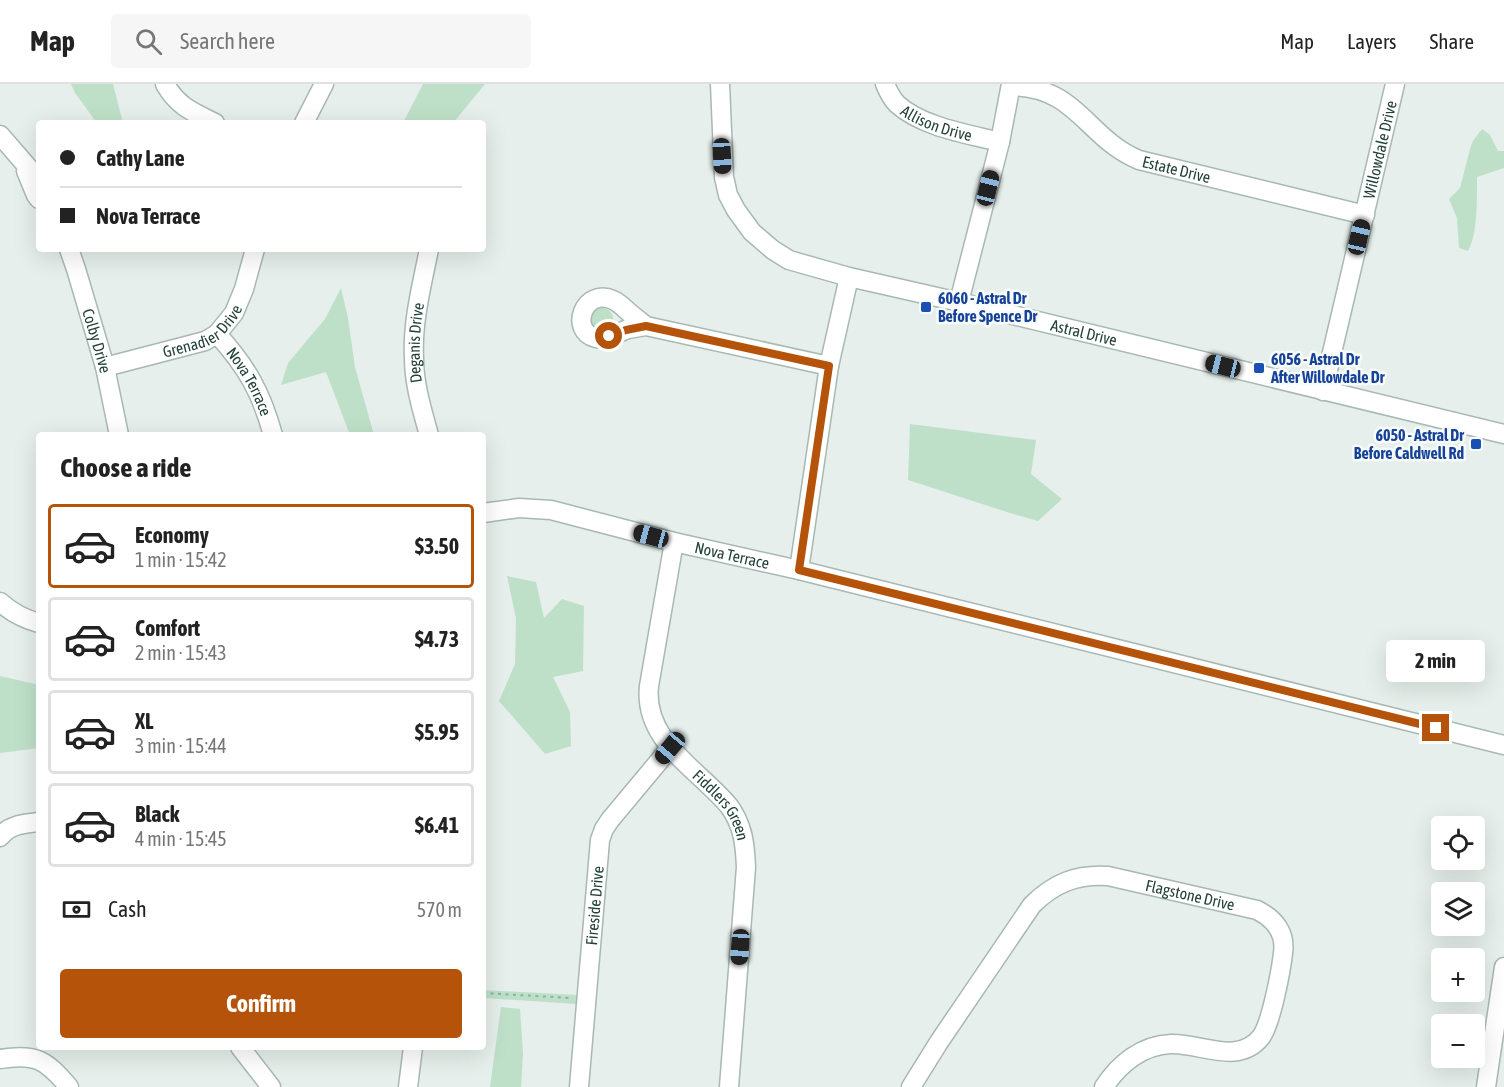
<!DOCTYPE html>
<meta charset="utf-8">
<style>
body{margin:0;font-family:"Asap Condensed",sans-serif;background:#f6f6f6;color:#222;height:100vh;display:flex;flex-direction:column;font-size:22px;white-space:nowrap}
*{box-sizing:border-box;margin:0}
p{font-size:20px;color:#767676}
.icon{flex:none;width:33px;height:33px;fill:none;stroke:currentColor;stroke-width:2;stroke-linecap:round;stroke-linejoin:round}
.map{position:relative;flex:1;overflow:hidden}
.drawer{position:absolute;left:36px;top:348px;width:450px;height:618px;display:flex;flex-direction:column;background:#fff;border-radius:6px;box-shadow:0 6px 24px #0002}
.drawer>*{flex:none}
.hud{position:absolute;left:36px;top:36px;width:450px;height:132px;border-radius:6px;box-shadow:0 6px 24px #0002;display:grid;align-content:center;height:132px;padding:0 24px;background:#fff}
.buttons{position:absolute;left:1431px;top:732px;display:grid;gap:12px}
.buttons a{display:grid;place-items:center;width:54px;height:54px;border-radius:6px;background:#fff;box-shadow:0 6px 24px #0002;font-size:30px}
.end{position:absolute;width:27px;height:27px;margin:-14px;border:8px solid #b45309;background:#fff;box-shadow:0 0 0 3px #fff}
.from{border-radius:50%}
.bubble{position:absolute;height:42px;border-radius:6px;background:#fff;box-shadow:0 6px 24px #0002;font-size:20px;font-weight:700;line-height:42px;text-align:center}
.car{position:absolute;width:18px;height:36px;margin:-18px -9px;border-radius:8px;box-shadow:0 0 4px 2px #0007;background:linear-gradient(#222 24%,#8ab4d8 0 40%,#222 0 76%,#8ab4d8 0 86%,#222 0)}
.hud b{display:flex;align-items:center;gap:21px;height:57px;font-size:22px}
.hud b+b{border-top:2px solid #e0e0e0}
.hud i{width:15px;height:15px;background:#222}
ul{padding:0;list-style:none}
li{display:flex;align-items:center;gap:18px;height:84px;margin:0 12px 9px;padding:0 12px;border:3px solid #e0e0e0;border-radius:6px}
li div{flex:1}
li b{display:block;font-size:22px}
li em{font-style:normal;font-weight:700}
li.active{border-color:#b45309}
li>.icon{width:54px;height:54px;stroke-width:1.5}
h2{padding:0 24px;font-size:27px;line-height:72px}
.pay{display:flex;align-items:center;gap:15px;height:66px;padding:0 24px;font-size:22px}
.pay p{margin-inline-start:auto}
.button{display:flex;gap:12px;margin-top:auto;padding:12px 24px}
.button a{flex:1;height:69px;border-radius:6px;background:#b45309;color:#fff;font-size:24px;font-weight:700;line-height:69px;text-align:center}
header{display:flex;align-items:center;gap:36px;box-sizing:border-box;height:84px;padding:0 30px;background:#fff;border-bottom:2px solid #e0e0e0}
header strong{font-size:28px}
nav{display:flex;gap:33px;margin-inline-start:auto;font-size:21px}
.search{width:420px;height:54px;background:#f6f6f6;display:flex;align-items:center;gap:15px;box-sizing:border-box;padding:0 21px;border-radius:6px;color:#767676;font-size:22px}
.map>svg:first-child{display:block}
</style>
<header>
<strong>Map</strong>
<div class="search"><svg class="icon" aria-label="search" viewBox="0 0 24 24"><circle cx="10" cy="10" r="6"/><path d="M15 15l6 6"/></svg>Search here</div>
<nav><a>Map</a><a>Layers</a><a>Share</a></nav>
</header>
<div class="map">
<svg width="1504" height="1003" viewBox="0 0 1504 1003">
<rect width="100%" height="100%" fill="#e6efeb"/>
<g fill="#bfe0c8">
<path d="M71 0H113L122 35 120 39H97L75 9Z"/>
<path d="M423 0H485L453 39H403Z"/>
<path d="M1482 45 1490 51 1498 67H1504V84L1477 93C1477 113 1478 150 1468 167L1459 164 1457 134 1449 115 1460 104 1470 65 1473 57Z"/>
<path d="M341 204 348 234 355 283 374 351H350L326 288 281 301 288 279 325 235Z"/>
<circle cx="602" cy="235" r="11"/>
<path d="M910 340 1036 356 1031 390 1062 415 1038 437 1010 429 908 396Z"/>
<path d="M507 492 536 498 544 534 562 515 584 522 583 587 553 593 570 628 571 662 545 670 499 617 515 580 516 534Z"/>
<path d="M0 592 39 601V664L0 669Z"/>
<path d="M483 906 578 911 576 920 483 914Z"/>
<path d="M501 923 520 925 523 970 521 1003H490Z"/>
</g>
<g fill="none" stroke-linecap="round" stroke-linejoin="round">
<g stroke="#a8b8b2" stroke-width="21">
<g id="minor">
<path d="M165 0C178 23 193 28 215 39"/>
<path id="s1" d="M720 0 724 93 728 111 736 126 752 148 773 166 789 176 849 193 959 218 1504 350"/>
<path id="s2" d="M885 0C888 7 892 15 897 20 922 43 968 50 1000 58"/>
<path id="s3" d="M1011 2C1078 3 1086 54 1139 76L1365 131"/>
<path d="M304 39 324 0"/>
<path d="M0 51 39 96"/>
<path d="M26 87 36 111 39 115"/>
<path id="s4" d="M69 165 76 185 105 283 119 351"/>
<path d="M959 218 1000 58 1011 0"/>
<path d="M646 242C640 243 634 244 628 245 619 248 606 257 596 254 568 247 584 203 613 216 620 219 625 225 631 230 636 234 641 238 646 242L829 282"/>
<path id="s5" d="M217 250C247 283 261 308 273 351"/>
<path id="s6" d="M105 283 186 262 205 257 217 250 234 229 244 205 255 165"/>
<path id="s7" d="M1323 307 1395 0"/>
<path id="s8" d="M429 351C422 326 414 300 414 274 412 238 422 201 429 165"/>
<path id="s9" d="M483 429 519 424 551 426 674 458 799 486 1504 661"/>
<path id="s10" d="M674 458 649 602C643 657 698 685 729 722 743 741 745 760 746 783L729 1003"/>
<path d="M799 486 829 282 849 193"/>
<path d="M0 518C12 529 24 535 39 539"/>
<path d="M0 753C10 740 24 740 39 738"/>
<path d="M240 963 271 1003"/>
<path d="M0 975C36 969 46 976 69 1003"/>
<path d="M408 1003 413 963"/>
<path id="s11" d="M579 1003 600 756 604 745 610 736 670 664"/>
<path id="s12" d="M911 1003 939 958 1032 821C1054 799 1077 790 1108 792L1257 826C1275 835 1286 849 1283 869 1281 887 1271 940 1261 953 1238 982 1201 959 1171 960 1142 961 1119 980 1104 1003"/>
<path d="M1486 1003 1504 883"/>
</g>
</g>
<path stroke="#86b3a5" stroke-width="2" stroke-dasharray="3 4.5" stroke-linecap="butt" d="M483 909 570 914"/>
<use href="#minor" stroke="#fff" stroke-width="18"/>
</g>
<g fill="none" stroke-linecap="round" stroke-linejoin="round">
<path stroke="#b45309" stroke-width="8" d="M609 252 626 246 646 242 829 282 799 486 1436 644"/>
</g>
<g fill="#1a4fb4" stroke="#f7fbf9" stroke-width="2">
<rect x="920" y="217" width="12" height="12" rx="3"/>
<rect x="1253" y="278" width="12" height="12" rx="3"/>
<rect x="1470" y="354" width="12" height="12" rx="3"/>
</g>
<g text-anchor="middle" stroke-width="5" stroke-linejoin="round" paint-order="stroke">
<g font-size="16" fill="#24423a" stroke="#f7fbf9">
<text dy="6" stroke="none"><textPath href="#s2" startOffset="68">Allison Drive</textPath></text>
<text dy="6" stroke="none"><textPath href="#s7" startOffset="248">Willowdale Drive</textPath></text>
<text dy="6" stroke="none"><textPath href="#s3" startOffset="190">Estate Drive</textPath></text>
<text dy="6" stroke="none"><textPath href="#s6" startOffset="106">Grenadier Drive</textPath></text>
<text dy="6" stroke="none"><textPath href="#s1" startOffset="506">Astral Drive</textPath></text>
<text dy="6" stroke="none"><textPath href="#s4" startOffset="96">Colby Drive</textPath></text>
<text dy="6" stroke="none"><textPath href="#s8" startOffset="94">Deganis Drive</textPath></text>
<text dy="6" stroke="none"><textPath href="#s5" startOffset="58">Nova Terrace</textPath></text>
<text dy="6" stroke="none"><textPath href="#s9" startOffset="255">Nova Terrace</textPath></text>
<text dy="6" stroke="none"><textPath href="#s10" startOffset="291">Fiddlers Green</textPath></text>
<text dy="6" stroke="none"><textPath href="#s12" startOffset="387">Flagstone Drive</textPath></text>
<text dy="6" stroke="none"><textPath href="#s11" startOffset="182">Fireside Drive</textPath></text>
</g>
<g font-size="16" font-weight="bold" fill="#164399" stroke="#f7fbf9" text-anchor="start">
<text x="938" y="220">6060 - Astral Dr<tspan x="938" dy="18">Before Spence Dr</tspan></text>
<text x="1271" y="281">6056 - Astral Dr<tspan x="1271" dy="18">After Willowdale Dr</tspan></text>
<text x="1464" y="357" text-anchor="end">6050 - Astral Dr<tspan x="1464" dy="18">Before Caldwell Rd</tspan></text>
</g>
</g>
</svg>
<div class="buttons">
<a><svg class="icon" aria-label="locate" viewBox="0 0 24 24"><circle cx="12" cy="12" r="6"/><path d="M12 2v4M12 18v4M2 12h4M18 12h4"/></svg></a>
<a><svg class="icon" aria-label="layers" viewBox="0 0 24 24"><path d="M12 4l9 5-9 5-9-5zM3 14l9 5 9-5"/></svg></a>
<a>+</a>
<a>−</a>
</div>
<i class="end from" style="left:609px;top:252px"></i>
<i class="end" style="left:1436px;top:644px"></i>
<div class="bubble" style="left:1386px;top:556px;width:99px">2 min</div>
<i class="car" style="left:722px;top:72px;rotate:177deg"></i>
<i class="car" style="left:988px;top:104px;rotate:14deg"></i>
<i class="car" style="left:1359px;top:153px;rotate:13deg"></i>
<i class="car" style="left:1223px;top:282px;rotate:284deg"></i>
<i class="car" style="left:651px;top:452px;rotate:285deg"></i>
<i class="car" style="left:670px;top:664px;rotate:220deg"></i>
<i class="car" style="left:740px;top:863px;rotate:184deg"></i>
<div class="hud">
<b><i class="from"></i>Cathy Lane</b>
<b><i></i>Nova Terrace</b>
</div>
<section class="drawer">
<h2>Choose a ride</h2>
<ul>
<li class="active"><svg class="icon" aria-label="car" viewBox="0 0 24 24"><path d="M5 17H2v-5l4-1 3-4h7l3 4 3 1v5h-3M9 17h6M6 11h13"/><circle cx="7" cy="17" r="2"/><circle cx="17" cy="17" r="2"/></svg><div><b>Economy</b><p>1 min · 15:42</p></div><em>$3.50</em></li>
<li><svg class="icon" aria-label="car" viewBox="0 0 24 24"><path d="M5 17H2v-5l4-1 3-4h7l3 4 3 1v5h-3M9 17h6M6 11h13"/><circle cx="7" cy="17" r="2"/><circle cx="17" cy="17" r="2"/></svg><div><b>Comfort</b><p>2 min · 15:43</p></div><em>$4.73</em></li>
<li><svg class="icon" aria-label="car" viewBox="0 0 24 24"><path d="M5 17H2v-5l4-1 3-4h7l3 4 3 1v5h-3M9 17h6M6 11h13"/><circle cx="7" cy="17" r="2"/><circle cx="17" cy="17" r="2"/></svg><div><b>XL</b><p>3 min · 15:44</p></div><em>$5.95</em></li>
<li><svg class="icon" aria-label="car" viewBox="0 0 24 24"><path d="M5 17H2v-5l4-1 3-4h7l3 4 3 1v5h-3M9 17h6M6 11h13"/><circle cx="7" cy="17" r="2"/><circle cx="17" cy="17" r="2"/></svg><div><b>Black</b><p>4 min · 15:45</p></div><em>$6.41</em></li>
</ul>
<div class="pay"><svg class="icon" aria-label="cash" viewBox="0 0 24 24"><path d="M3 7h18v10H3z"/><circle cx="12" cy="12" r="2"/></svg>Cash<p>570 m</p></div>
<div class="button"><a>Confirm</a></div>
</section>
</div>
